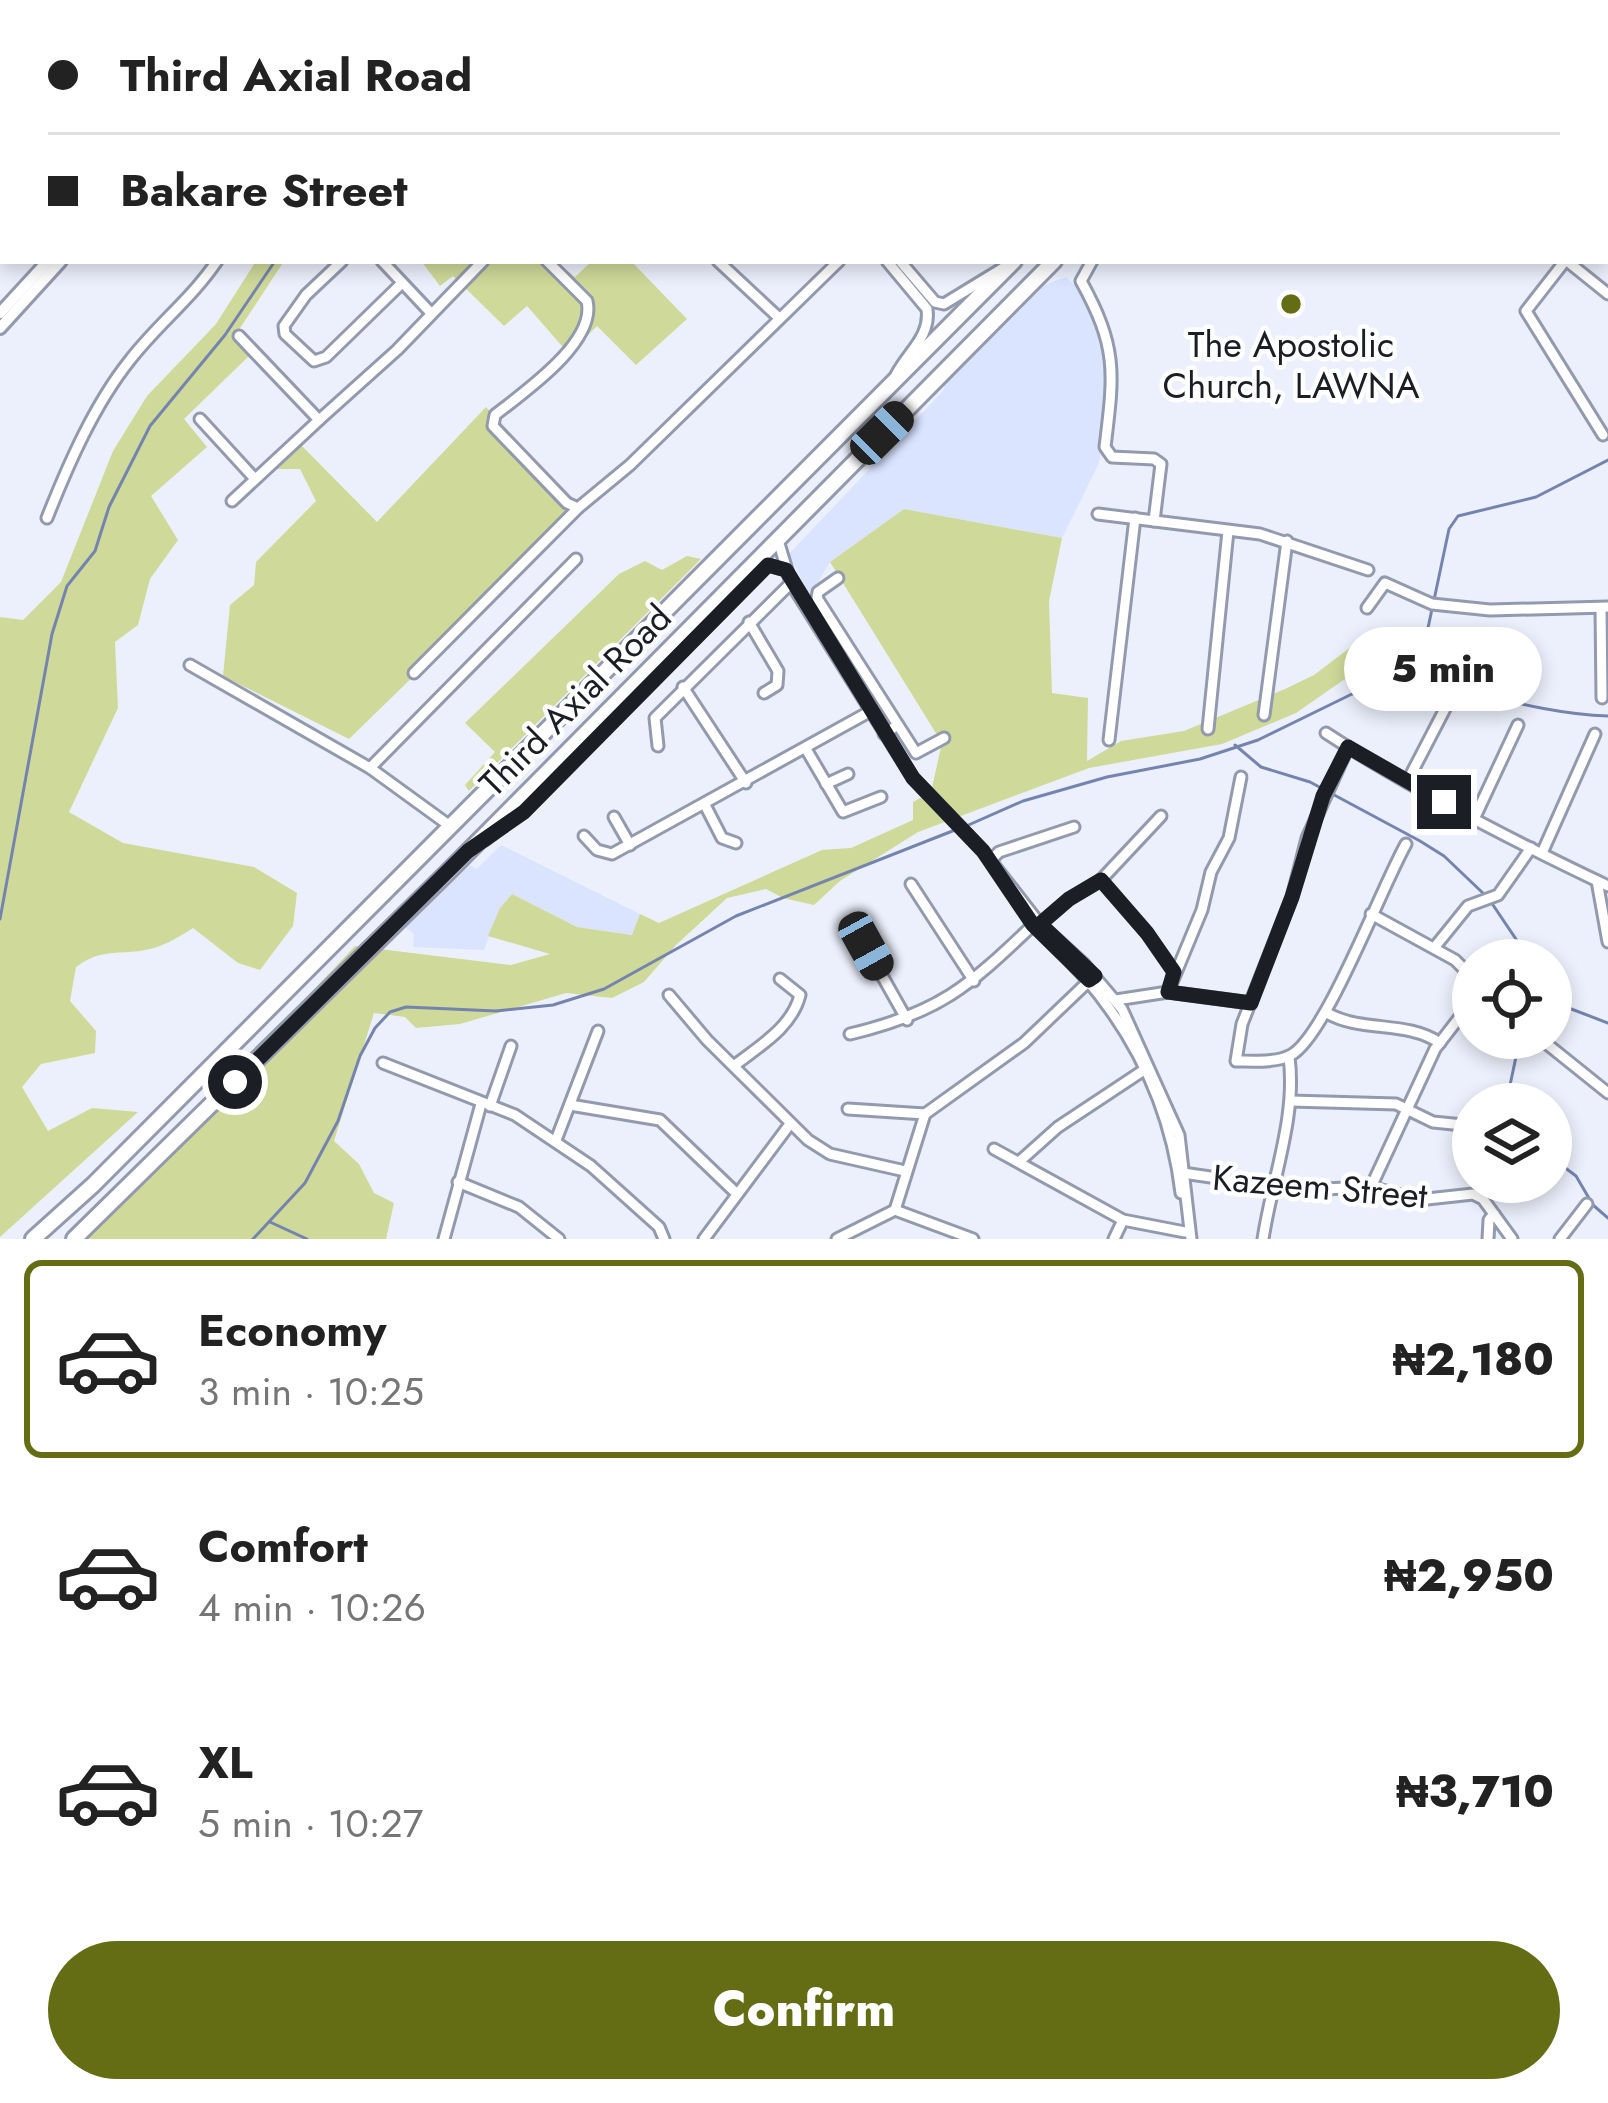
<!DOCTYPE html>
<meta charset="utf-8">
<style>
body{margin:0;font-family:Jost,sans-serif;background:#f6f6f6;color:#222;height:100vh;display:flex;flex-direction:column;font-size:45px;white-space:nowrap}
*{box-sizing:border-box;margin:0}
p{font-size:39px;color:#767676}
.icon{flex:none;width:66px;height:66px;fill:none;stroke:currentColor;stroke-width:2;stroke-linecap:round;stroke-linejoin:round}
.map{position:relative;height:1239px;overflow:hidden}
.side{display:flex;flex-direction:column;background:#fff;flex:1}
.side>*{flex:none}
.banner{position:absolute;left:0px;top:0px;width:1608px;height:264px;box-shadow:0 6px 18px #0003;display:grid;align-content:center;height:264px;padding:0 48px;background:#fff}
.fabs{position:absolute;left:1452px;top:939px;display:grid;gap:24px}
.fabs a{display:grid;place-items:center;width:120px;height:120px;border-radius:50%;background:#fff;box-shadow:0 6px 18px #0003;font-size:60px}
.end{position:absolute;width:54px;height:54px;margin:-27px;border:15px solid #1b1e25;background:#fff;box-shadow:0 0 0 6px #fff}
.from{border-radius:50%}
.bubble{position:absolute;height:84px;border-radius:42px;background:#fff;box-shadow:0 6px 18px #0003;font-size:39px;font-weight:800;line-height:84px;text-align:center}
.car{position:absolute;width:36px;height:72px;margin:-36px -18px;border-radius:15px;box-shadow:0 0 9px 3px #0007;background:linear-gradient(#222 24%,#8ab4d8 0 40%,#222 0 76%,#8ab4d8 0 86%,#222 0)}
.banner b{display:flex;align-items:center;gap:42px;height:114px;font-size:45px}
.banner b+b{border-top:3px solid #e0e0e0}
.banner i{width:30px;height:30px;background:#222}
ul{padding:21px 0 0;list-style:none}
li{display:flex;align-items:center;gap:36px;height:198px;margin:0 24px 18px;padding:0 24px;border:6px solid transparent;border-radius:18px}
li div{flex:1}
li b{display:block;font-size:45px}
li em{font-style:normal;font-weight:800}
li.selected{border-color:#646d14}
li>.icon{width:108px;height:108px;stroke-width:1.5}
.action{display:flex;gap:24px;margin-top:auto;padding:24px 48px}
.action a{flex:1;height:138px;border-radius:72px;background:#646d14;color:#fff;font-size:48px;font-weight:800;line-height:138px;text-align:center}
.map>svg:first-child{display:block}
</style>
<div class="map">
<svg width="1608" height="1239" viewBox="0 0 1608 1239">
<rect width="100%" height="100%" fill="#ecf0fc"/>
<g fill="#dae4ff">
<path d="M1066 277 1080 290 1097 317 1109 396 1099 463 1062 538 904 509 830 562 810 596 789 554 943 391 948 373 1027 292Z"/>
<path d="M501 845 640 914 633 935 577 927 512 894 500 908 484 950 413 947 414 934 401 924 466 863 477 869Z"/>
</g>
<g fill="#cfd999">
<path d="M256 261H284L233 339 250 355 184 419 207 447 151 496 178 540 150 579 138 625 115 642 118 708 69 812 123 843 254 867 297 893 293 926 260 970 238 963 193 928C176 939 161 948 140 951 113 954 99 950 76 967L70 1001 96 1031 95 1053 41 1064 22 1087 48 1131 92 1108 138 1112 0 1237V617L23 620 61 582 113 451 147 396 216 324Z"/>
<path d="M421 261H556L575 277 592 261H631L687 319 636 365 597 326 569 354 527 306 504 326 453 276 440 286Z"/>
<path d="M486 407 569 496 578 516 349 739 223 676 230 605 254 585 256 562 316 501 300 469H268L297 441 377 522Z"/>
<path d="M904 509 1062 538 1049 601 1052 693 1088 698 1087 761 1121 741 1184 731 1285 689 1314 675 1364 637 1400 651 1410 676 1390 687 1355 672 1296 713 1222 744 1089 768 918 832 840 881 814 905 783 898 766 889 727 898 676 945 644 982 612 998 566 993 460 1024 416 1028 405 1017 374 1013 334 1141 359 1164 374 1193 394 1203 386 1239H68L113 1202 355 946 511 965 550 954 488 936 500 908 512 894 577 927 632 935 640 914 659 923 822 850 851 848 913 820V802L931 792 942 743 830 562Z"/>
<path d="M687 556 701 559 469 791 465 785 495 752 465 723 619 574 645 561 662 570Z"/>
</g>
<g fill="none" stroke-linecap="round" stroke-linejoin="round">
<g stroke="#7584af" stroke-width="3">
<path d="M696 3 699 0"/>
<path d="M1434 600 1449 529 1458 516 1536 497 1608 460"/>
<path d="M1417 680 1432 609"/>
<path d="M1235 745 1261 767 1310 782 1420 841 1444 856 1485 895"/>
<path d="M964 827 1023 801 1107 777 1200 759 1258 740 1352 694 1385 685 1415 684 1417 680C1481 692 1542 714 1608 716"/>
<path d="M1491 902 1530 960"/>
<path d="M0 919 52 634 67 586 95 551 109 507 150 426 225 335 275 261"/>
<path d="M1551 989 1566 1007 1608 1023"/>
<path d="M1506 1104 1520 1038"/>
<path d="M1551 1157 1576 1176 1593 1205 1608 1218"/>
<path d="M270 1222 307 1239"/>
<path d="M253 1239 305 1183 338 1121 360 1056 375 1028 390 1012 406 1007 496 1011 553 1005 604 989 736 916 955 830"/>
</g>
<g stroke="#939aad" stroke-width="15">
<g id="minor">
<path d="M84 0 88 3"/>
<path d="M195 0 199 3"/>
<path d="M644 0 646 3"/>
<path d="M655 0 657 3"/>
<path d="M1078 0 1082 3"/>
<path d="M73 3 75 0"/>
<path d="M367 3 371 0"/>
<path d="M523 3 527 0"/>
<path d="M802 3 807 0"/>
<path d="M1250 3 1253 0"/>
<path d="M1489 3 1492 0"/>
<path d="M1599 3 1601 0"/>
<path d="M1605 81 1608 83"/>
<path d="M0 84 3 81"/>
<path d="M0 158 3 160"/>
<path d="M1605 184 1608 187"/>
<path d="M1605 209 1608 205"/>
<path d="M342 261 306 295 284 326 285 334 314 361 326 357 402 283"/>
<path d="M382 261 430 312"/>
<path d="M547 261 587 301C597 342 524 392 495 415L493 426 567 503 578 508 630 465 839 261"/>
<path d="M718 261 778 317"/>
<path d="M887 261 927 309C931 336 908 352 896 375"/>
<path d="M900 261 935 302 944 304 1003 268"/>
<path d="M1092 261 1081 281C1118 348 1114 373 1105 447L1112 457 1154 459 1161 464 1154 521"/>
<path d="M1565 261 1526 311 1603 435"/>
<path d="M1567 261 1608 294"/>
<path d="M200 419 255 479"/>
<path d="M319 420 397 350 483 261"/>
<path d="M232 501 319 420 239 336"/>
<path d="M1098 514 1260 534 1368 570"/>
<path d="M47 518C68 465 94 405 130 360 157 325 192 298 217 261"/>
<path d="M777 537 791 583 913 778 983 851 1040 924 1084 964 1122 1009 1179 1135 1191 1239"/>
<path d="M838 578 818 592 817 598 898 725 884 734"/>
<path d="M1367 608 1385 583 1432 604 1490 610 1608 607"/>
<path d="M1601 608 1602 698"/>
<path d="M749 622 778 671 777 685 764 693"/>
<path d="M190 665 370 768 450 826"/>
<path d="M414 673 578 508"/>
<path d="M683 687 746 783"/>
<path d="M1264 715 1287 541"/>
<path d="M898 725 916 753 944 738"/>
<path d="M1208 729 1228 531"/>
<path d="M1326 733C1415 791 1511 840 1608 886"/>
<path d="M1109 740 1135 518"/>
<path d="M658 746 655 718 791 583"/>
<path d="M1348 747 1307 838 1292 897 1242 1024 1236 1061C1253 1061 1276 1063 1291 1055 1326 1036 1381 888 1406 844"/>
<path d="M806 749 843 812 881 797"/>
<path d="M370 768 576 559"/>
<path d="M1407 782 1447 705"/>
<path d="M826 784 848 774"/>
<path d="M705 805 722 838 736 843"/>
<path d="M614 817 630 845"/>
<path d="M1474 819 1518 725"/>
<path d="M584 836 597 850 612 854 869 712"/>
<path d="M485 840 523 811 768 565 786 570"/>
<path d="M1542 853 1595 734"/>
<path d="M991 860 999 852 1074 827"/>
<path d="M1101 880 1147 933 1174 972"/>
<path d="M1597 881 1608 942"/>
<path d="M911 884 974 981"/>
<path d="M1371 914 1455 960 1473 978"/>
<path d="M853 924 907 1020"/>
<path d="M1040 924 1069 899 1101 880 1161 816"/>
<path d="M1047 938C1121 1007 1169 1092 1181 1193"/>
<path d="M1434 948 1468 906 1498 895 1531 848"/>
<path d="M1168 992 1202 910 1211 872 1229 838 1241 777"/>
<path d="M669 995 707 1040 808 1140 830 1154 905 1171"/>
<path d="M1116 1000 1168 992 1251 1003"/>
<path d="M1327 1013C1362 1033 1406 1020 1440 1043"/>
<path d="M850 1034C939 1013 968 987 1033 925"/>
<path d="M1542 1040 1608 1093"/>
<path d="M383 1063 515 1115 591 1166 659 1227 664 1239"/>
<path d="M735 1065C761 1045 792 1027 800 995L780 979"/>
<path d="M1291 1101 1396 1104 1433 1122 1473 1126"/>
<path d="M570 1105 660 1120 736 1193"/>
<path d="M490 1106 511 1046"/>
<path d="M848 1109 925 1114"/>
<path d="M556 1140 598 1031"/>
<path d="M994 1149 1123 1220 1185 1232"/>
<path d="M1020 1161 1058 1127 1144 1070"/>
<path d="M1183 1173 1299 1190 1371 1187 1418 1200 1473 1194 1483 1199 1512 1239"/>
<path d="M458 1182 519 1207 559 1239"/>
<path d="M1371 1187 1435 1049 1473 1000"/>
<path d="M895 1210 973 1239"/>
<path d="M444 1239 481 1104"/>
<path d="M704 1239 790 1124"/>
<path d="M837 1239 895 1210 925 1114 1024 1043 1091 979"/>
<path d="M1114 1239 1123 1220"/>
<path d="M1263 1239C1272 1179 1297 1117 1289 1057"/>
<path d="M1488 1239 1489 1220 1494 1214"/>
<path d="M1560 1239 1587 1204"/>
</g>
</g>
<g stroke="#939aad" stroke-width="16">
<g id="major">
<path d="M283 3 286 0"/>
<path d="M298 3 300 0"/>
<path d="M0 313 48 261"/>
<path d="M0 328 61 261"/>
</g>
</g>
<g stroke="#939aad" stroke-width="20">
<g id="highway">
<path d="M1284 3 1287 0"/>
<path d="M1326 3 1329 0"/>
<path d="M33 1239 93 1185 1014 261"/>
<path d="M74 1239 447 873 1054 261"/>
</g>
</g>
<use href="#minor" stroke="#fff" stroke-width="9"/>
<use href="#major" stroke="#fff" stroke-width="10"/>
<use href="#highway" stroke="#fff" stroke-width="14"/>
</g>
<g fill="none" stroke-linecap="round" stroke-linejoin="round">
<path stroke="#1b1e25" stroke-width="15" d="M235 1082 468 851 524 812 768 565 786 570 913 778 983 851 1033 925 1089 980 1095 976 1040 924 1069 899 1101 880 1147 933 1174 972 1168 992 1251 1003 1292 897 1323 796 1348 747 1444 802"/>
</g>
<circle fill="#646d14" stroke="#fff" stroke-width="4.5" cx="1291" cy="304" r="12"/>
<g text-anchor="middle" stroke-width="9" stroke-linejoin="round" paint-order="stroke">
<g font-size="36" fill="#1b1e25" stroke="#fff">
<text x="1291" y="357">The Apostolic<tspan x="1291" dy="41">Church, LAWNA</tspan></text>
</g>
<g font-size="36" fill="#1b1e25" stroke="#fff">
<text transform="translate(575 700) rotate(-45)" y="13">Third Axial Road</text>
<text transform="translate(1320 1186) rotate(5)" y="13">Kazeem Street</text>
</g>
</g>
</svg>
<div class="fabs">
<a><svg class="icon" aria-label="locate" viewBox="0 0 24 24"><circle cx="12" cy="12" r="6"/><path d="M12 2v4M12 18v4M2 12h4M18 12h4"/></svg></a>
<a><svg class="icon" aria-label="layers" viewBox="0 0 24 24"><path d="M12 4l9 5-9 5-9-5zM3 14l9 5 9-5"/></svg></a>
</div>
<i class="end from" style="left:235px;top:1082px"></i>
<i class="end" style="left:1444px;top:802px"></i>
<div class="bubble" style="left:1344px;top:627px;width:198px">5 min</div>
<i class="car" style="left:882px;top:433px;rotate:45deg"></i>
<i class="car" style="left:866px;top:946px;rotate:151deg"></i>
<div class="banner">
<b><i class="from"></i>Third Axial Road</b>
<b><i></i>Bakare Street</b>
</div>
</div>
<section class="side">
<ul>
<li class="selected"><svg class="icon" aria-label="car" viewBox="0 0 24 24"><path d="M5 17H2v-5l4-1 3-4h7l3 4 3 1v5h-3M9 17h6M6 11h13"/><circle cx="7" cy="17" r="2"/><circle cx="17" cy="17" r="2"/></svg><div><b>Economy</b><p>3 min · 10:25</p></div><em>₦2,180</em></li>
<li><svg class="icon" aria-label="car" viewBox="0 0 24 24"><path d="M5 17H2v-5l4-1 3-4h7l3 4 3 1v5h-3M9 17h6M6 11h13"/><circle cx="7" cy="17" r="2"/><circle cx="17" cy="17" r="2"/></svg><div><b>Comfort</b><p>4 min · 10:26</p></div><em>₦2,950</em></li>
<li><svg class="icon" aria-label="car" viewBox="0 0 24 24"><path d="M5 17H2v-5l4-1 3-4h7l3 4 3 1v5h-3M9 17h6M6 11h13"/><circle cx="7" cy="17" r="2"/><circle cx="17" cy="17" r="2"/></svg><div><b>XL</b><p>5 min · 10:27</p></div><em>₦3,710</em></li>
</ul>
<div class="action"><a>Confirm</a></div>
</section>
